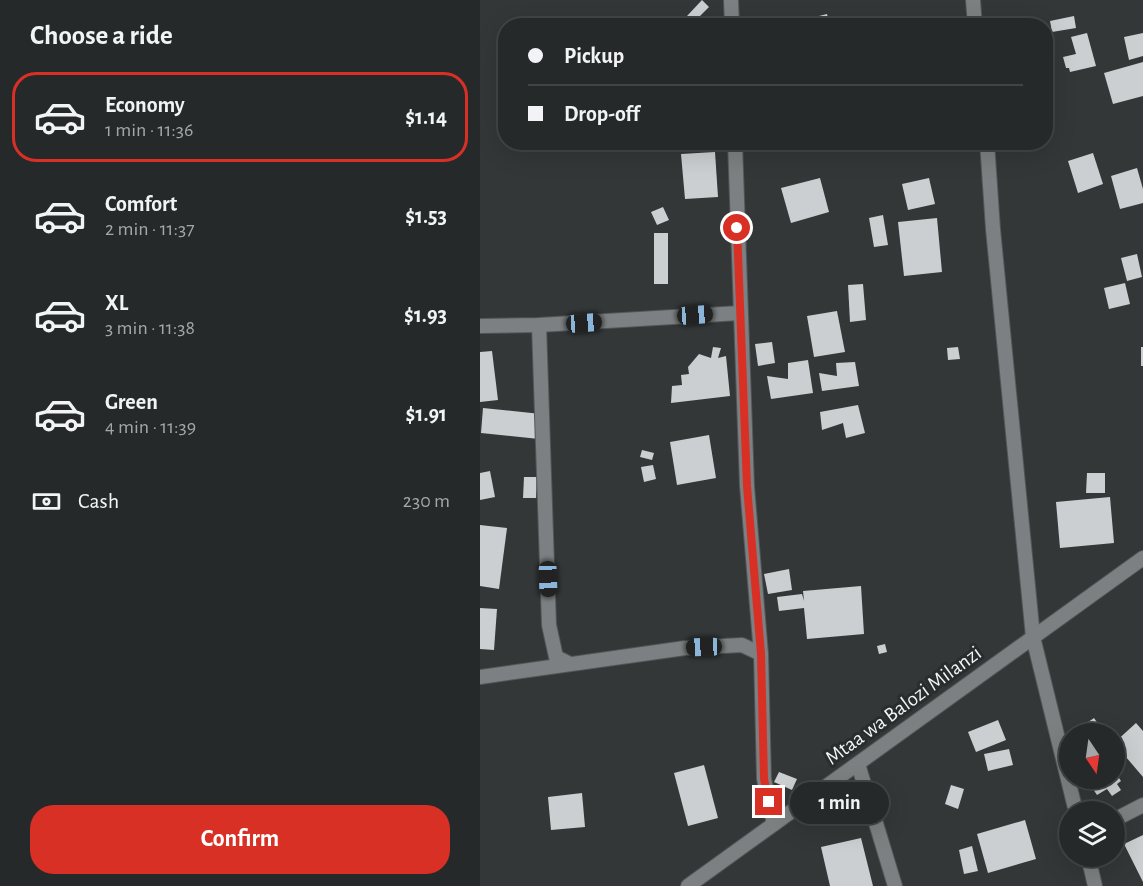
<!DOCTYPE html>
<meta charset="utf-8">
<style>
body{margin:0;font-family:"Alegreya Sans",sans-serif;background:#323536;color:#f1f3f6;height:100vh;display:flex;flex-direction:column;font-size:22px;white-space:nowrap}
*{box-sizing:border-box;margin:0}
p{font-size:20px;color:#a4a6a8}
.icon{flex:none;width:33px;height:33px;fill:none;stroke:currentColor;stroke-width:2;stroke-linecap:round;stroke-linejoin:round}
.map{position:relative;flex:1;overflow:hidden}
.sheet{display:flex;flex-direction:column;background:#26292a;width:480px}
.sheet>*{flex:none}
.banner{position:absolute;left:18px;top:18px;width:555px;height:132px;border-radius:24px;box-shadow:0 6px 24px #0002,0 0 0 2px #424547;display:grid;align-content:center;height:132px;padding:0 30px;background:#26292a}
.needle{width:39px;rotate:167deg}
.fabs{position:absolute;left:579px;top:723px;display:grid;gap:12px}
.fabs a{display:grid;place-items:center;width:66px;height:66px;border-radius:50%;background:#26292a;box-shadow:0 6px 24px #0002,0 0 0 2px #424547;font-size:30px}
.end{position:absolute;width:27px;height:27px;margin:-14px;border:8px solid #d93025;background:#fff;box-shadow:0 0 0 3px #fff}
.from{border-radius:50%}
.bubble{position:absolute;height:42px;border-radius:21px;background:#26292a;box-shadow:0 6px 24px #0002,0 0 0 2px #424547;font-size:20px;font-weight:700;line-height:42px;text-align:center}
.car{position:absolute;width:18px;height:36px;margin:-18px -9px;border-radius:8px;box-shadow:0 0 4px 2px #0007;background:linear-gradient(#222 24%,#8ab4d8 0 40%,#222 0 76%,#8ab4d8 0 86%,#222 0)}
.banner b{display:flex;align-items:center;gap:21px;height:57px;font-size:22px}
.banner b+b{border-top:2px solid #424547}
.banner i{width:15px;height:15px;background:#f1f3f6}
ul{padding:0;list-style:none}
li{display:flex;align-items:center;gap:18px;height:90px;margin:0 12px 9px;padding:0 18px;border:3px solid transparent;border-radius:24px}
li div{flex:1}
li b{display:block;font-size:22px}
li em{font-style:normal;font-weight:700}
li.selected{border-color:#d93025}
li>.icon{width:54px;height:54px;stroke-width:1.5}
h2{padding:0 30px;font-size:27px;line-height:72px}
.pay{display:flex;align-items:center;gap:15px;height:66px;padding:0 30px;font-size:22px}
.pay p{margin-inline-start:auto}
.cta{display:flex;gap:12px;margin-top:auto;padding:12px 30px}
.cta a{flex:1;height:69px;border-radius:24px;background:#d93025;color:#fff;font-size:24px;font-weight:700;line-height:69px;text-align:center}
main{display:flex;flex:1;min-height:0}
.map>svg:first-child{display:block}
</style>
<main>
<section class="sheet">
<h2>Choose a ride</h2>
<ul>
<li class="selected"><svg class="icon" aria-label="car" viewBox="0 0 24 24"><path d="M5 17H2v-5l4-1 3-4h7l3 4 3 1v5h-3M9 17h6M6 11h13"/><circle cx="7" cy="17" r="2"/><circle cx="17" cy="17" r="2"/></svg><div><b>Economy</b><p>1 min · 11:36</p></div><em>$1.14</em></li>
<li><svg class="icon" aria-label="car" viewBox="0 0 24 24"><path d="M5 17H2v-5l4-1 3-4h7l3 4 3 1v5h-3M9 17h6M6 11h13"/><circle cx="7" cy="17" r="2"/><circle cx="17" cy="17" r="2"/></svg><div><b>Comfort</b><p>2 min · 11:37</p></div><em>$1.53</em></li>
<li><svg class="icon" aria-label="car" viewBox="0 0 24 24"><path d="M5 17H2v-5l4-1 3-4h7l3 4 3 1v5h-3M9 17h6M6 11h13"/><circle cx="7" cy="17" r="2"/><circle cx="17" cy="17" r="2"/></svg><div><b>XL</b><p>3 min · 11:38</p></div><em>$1.93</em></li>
<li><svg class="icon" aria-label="car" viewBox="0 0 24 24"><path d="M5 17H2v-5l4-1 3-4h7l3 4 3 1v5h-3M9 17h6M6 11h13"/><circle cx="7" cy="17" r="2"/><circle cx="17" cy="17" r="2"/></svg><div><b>Green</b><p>4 min · 11:39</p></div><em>$1.91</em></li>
</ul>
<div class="pay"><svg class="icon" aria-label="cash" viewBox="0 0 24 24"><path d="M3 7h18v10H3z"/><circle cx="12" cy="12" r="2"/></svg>Cash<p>230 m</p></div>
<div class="cta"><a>Confirm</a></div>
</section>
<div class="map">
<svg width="663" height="886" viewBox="0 0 663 886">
<rect width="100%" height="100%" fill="#333738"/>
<g fill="#cbcfd1">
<path d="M222 0 229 7 214 22 207 16Z"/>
<path d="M347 14 350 26H312L311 23Z"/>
<path d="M594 16 596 28 572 32 570 21Z"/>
<path d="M446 21V26H420V23Z"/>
<path d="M607 33 616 66 590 72 589 68H586L583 57 596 54 591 37Z"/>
<path d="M663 33V56L649 60 644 37Z"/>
<path d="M663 62V96L633 104 624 73Z"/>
<path d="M409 142H442V146L411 151Z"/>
<path d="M235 152 238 197 205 199 201 154Z"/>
<path d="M613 153 623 184 598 193 588 161Z"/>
<path d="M657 168 663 189V203L640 209 631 176Z"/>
<path d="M340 178 349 212 311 223 301 188Z"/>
<path d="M449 178 455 204 428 210 422 184Z"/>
<path d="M183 207 189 220 177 225 171 212Z"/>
<path d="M403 215 408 245 394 247 389 218Z"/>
<path d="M457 218 462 272 424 276 418 222Z"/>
<rect x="174" y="233" width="14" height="51"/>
<path d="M657 254 662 277 647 281 641 258Z"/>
<path d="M645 283 650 304 629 309 624 288Z"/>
<path d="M383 284 386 320 370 322 368 285Z"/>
<path d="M357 311 365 352 334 357 327 316Z"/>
<path d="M292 342 295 363 278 366 275 344Z"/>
<path d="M233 347 241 348 238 358 246 356 250 396 191 403 192 386 202 385 201 375 209 374 208 367 219 354 231 358Z"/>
<path d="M478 347 480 359 468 360 467 348Z"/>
<rect x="661" y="347" width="2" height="19"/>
<path d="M12 351 18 400 0 402V352Z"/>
<path d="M328 360 333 393 291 399 287 376 308 379V363Z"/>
<path d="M375 362 379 386 342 391 339 373 357 376 356 363Z"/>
<path d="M378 405 385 433 366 438 363 423 342 430 340 412Z"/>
<path d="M3 408 61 414 59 439 1 433Z"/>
<path d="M229 435 236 478 197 485 190 442Z"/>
<path d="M162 450 174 453 172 460 160 457Z"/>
<path d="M173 465 176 479 164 482 161 467Z"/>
<path d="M10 471 15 497 0 500V473Z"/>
<path d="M607 473H625V493H606Z"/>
<path d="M44 477H57L56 498H43Z"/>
<path d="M630 497 634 543 580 548 576 502Z"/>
<path d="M0 525 27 528 19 589 0 586Z"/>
<path d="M309 569 312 590 288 594 284 574Z"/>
<path d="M381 586 384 634 327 639 324 608 299 611 297 597 322 594 324 601 323 591Z"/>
<path d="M0 608 17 609 14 650 0 649Z"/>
<path d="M405 644 407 652 399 654 397 646Z"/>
<path d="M614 718 625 734H591Z"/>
<path d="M518 720 526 740 496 752 488 732Z"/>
<path d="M656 723 663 731V777L634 743Z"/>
<path d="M529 749 533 765 508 771 504 754Z"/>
<path d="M634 760 643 772 637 775 641 781 637 784 641 790 632 796 627 789 617 795 609 783 616 778H634Z"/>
<path d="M224 765 238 818 208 826 194 773Z"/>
<path d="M299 772 317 779 312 790 294 782Z"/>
<path d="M471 785 484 789 478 809 465 804Z"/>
<path d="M102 793 105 827 71 830 68 797Z"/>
<path d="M545 820 556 859 508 873 497 834Z"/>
<path d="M663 835V882L644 844Z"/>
<path d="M381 838 393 886H350L341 847Z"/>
<path d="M492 846 498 871 484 874 479 850Z"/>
</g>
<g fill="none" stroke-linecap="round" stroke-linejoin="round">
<g stroke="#535658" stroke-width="16">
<g id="minor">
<path d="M251 0 252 26"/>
<path d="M493 0 495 26"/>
<path d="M255 142 267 486 281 654 284 779 294 824"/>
<path d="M507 142 513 229 553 637 596 812"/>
<path d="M59 325 69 625 76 657 90 664"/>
<path d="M0 326 59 325 260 313"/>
<path d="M0 677 205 648 262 645 281 654"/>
<path d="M378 764 415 886"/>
<path d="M634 820 663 805"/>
<path d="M608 856 615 886"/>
<path d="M208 886 663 558"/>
</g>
</g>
<use href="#minor" stroke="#7c8082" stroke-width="14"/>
</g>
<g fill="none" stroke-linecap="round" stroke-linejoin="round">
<path stroke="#d93025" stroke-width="8" d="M257 228 267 486 281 654 284 779 289 802"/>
</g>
<g text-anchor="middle" stroke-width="6" stroke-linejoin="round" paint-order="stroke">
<g font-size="21" fill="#f3f5f6" stroke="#292d2e">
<text transform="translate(423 705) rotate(-36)" y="7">Mtaa wa Balozi Milanzi</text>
</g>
</g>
</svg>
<div class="fabs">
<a><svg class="needle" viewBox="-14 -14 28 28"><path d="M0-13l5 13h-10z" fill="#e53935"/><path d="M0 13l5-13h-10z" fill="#a4a6a8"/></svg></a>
<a><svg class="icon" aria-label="layers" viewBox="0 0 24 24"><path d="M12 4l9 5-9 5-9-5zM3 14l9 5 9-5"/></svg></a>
</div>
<i class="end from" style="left:257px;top:228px"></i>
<i class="end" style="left:289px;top:802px"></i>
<div class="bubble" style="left:310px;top:782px;width:99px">1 min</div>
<i class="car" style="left:215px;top:315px;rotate:86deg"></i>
<i class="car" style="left:104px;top:323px;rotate:86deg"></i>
<i class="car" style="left:68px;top:579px;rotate:178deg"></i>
<i class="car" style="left:224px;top:647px;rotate:268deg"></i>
<div class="banner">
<b><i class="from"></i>Pickup</b>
<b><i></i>Drop-off</b>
</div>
</div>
</main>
